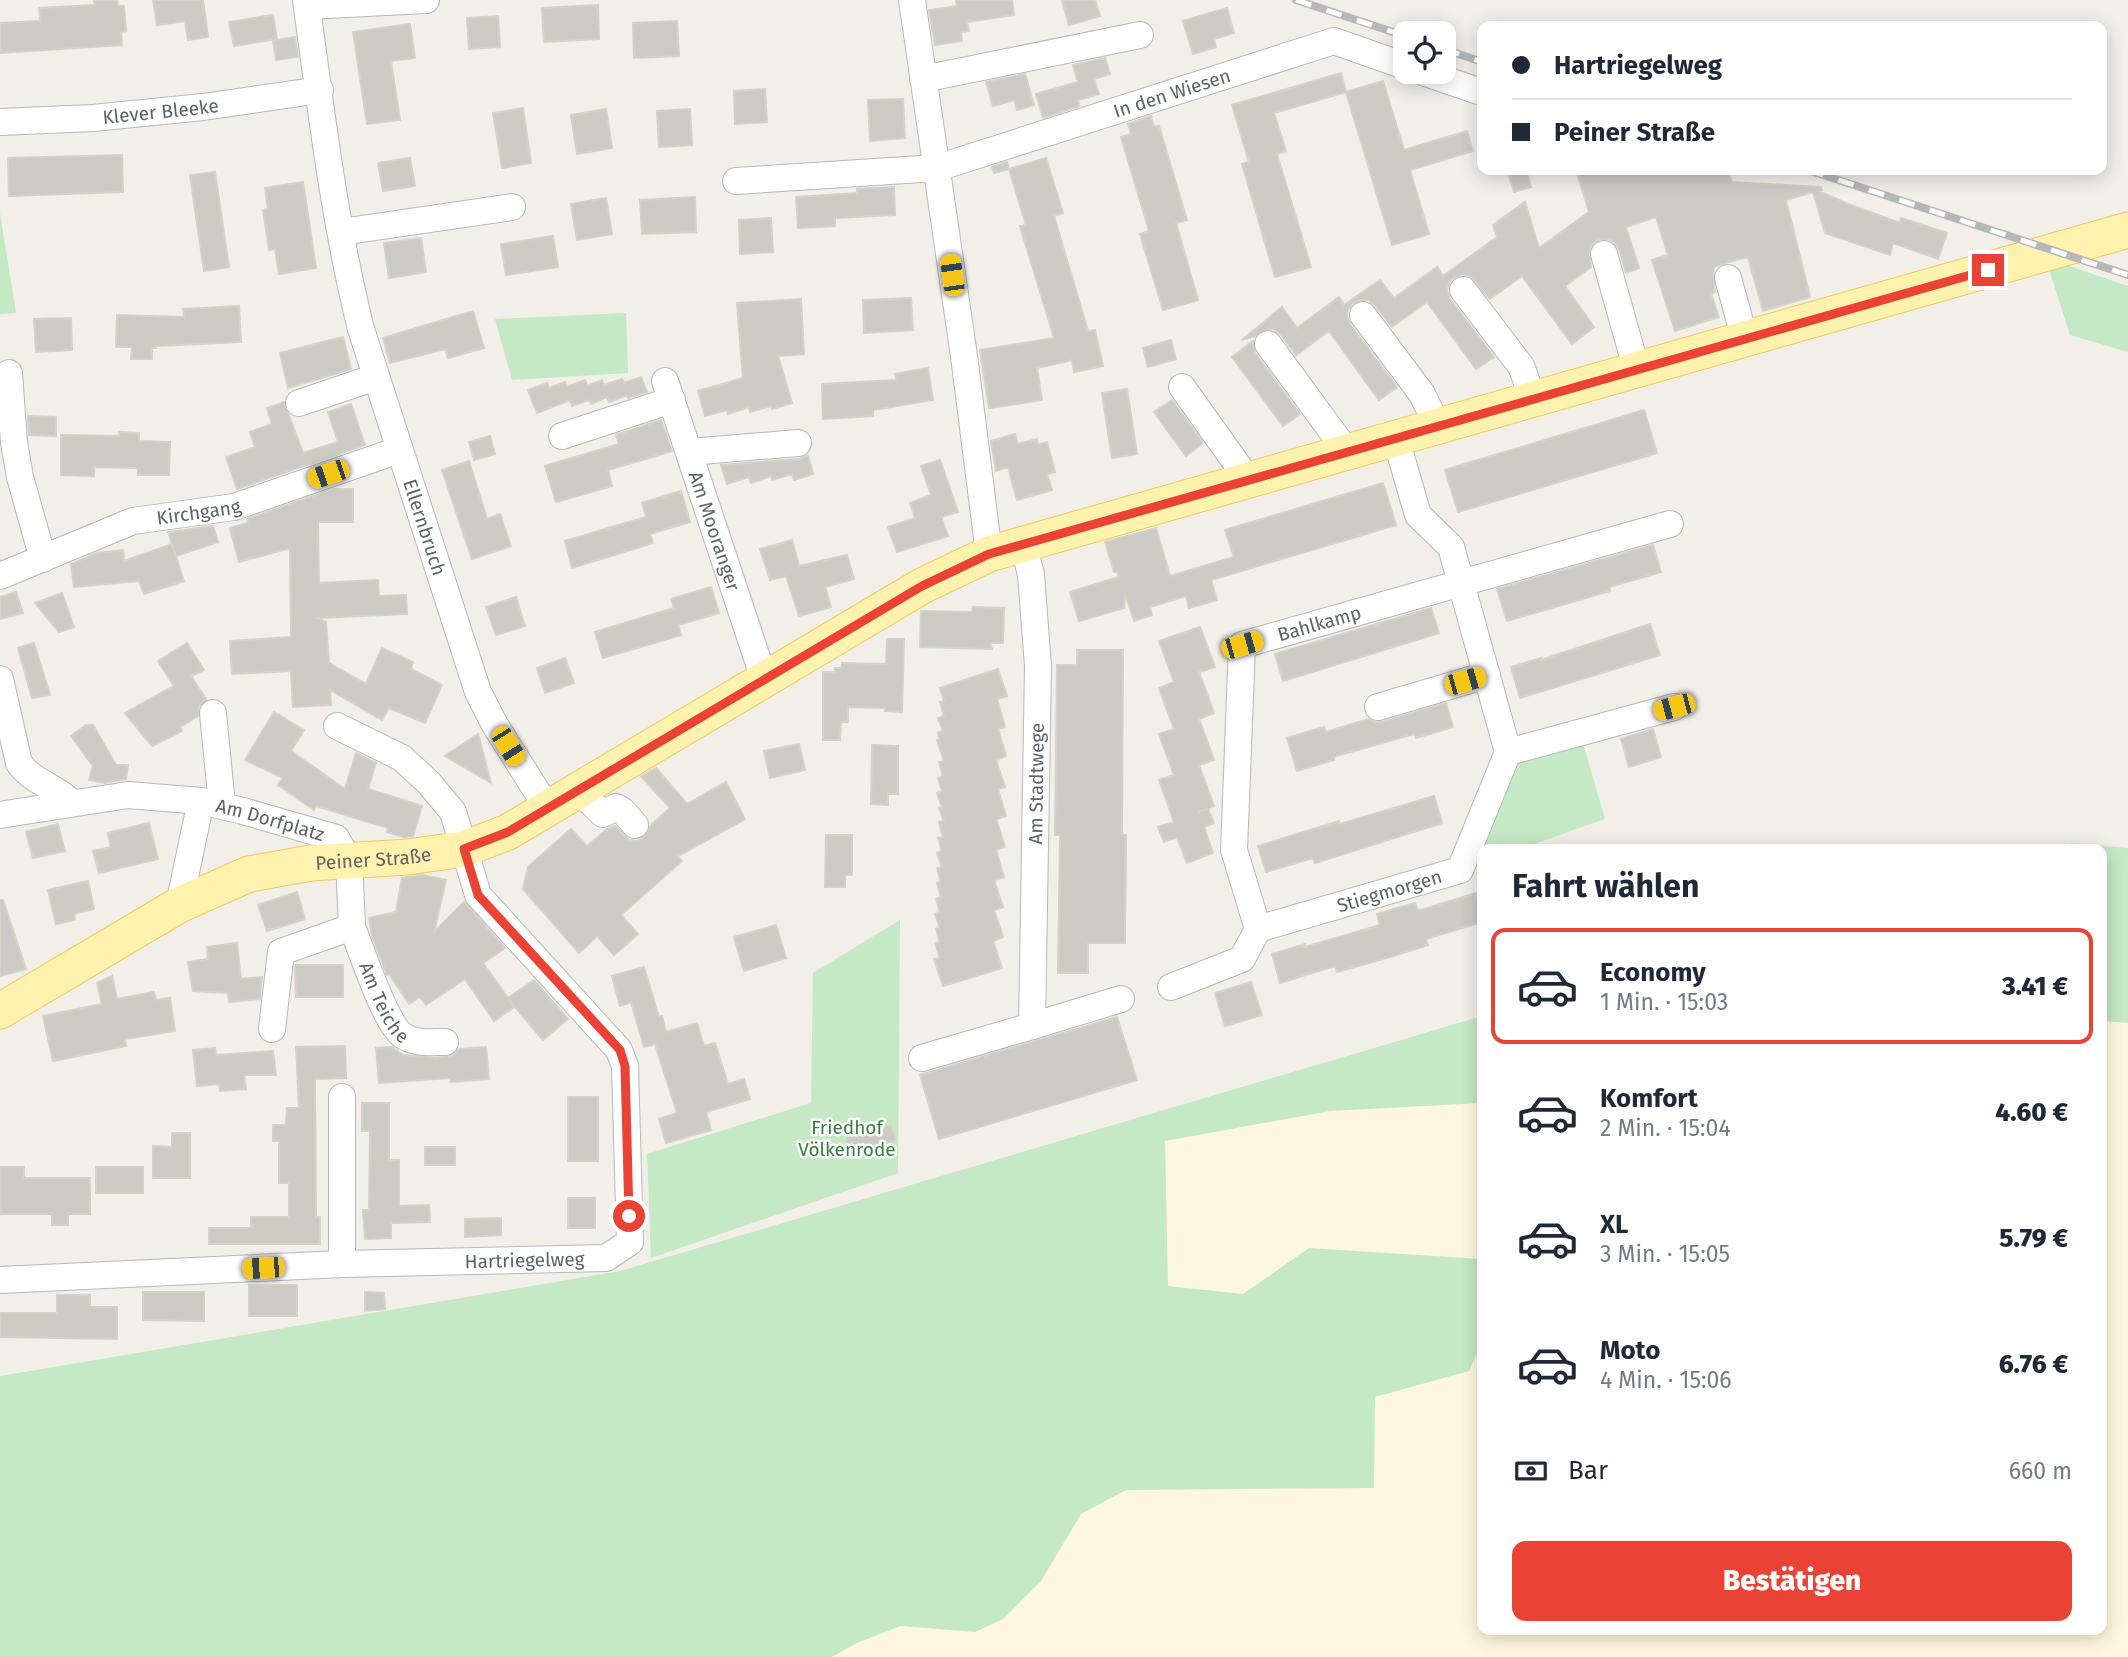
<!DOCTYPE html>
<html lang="de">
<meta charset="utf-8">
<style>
body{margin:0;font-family:"Fira Sans",sans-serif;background:#f6f6f7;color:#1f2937;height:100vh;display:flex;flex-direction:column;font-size:26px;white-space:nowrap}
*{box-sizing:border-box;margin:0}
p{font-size:23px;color:#747a83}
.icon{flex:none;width:38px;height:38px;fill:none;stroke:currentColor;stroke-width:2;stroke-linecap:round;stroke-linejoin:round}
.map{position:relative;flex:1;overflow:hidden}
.details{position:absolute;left:1477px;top:844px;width:630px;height:791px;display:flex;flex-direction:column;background:#fff;border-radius:14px;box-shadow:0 4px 18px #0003}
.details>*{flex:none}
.guide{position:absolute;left:1477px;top:21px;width:630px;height:154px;border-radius:14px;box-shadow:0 4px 18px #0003;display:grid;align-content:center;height:154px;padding:0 35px;background:#fff}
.controls{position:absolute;left:1393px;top:21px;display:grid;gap:14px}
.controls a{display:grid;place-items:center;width:63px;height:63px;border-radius:14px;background:#fff;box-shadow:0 4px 18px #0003;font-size:35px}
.end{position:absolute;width:32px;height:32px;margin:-16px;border:9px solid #ea4335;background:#fff;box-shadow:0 0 0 4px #fff}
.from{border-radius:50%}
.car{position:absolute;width:21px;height:42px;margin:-21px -10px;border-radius:9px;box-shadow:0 0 5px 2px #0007;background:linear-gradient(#f5c518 24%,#345 0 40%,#f5c518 0 76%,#345 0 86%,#f5c518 0)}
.guide b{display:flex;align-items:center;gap:24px;height:66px;font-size:26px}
.guide b+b{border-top:2px solid #e0e1e3}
.guide i{width:18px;height:18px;background:#1f2937}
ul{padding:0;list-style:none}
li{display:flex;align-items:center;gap:21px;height:116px;margin:0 14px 10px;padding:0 21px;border:4px solid transparent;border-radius:14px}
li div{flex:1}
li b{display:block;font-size:26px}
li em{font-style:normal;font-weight:800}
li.on{border-color:#ea4335}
li>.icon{width:63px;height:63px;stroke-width:1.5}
h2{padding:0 35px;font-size:32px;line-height:84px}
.pay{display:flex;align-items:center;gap:18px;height:77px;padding:0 35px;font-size:26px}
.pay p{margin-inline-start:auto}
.action{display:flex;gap:14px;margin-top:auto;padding:14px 35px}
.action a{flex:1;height:80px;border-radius:14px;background:#ea4335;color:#fff;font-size:28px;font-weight:800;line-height:80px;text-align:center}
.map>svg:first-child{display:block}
</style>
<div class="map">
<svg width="2128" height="1657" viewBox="0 0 2128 1657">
<rect width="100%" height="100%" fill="#f1efe8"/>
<path fill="#fef7e0" d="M2072 843 2128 848V1657H0V1376L620 1271 1482 1016V1629H2102V849H2053Z"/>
<g fill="#c5e8c5">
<path d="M0 213 16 313 0 314Z"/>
<path d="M2060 263 2128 286V352L2070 335 2048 266Z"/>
<path d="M626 313 628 373 512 380 495 319Z"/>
<path d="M1580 733 1605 819 1520 849H1482V862L1460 870 1508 752Z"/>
<path d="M2072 843 2128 848V1023L2102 1021V849H2053Z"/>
<path d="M900 920 898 1173 651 1258 647 1154 811 1103 813 973Z"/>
<path d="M1482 1016V1103L1330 1111 1165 1141 1168 1286 1243 1294 1309 1248 1481 1259 1482 1342 1469 1371 1375 1397 1374 1488 1126 1490 1081 1514 1041 1581 1003 1619 975 1632 901 1626 857 1643 832 1657H0V1376L620 1271Z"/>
</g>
<g fill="#cccac5" stroke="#d6d1c6" stroke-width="2">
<path d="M94 0H117L118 6H124L126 31 121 32 122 45 0 53V23L40 21 39 8 95 5Z"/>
<path d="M153 0H203L208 37 188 40 185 21 157 25Z"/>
<path d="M956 0H1012L1014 15 967 22 969 31 961 32 962 41 935 45 929 10 957 6Z"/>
<path d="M1062 0H1095L1100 16 1069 25Z"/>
<path d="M598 5 599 39 544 42 542 8Z"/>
<path d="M1227 8 1234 33 1214 39 1216 47 1193 54 1183 21Z"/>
<path d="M273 15 277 39 234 46 229 22Z"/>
<path d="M498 16 500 47 469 49 467 18Z"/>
<path d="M677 21 679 56 634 58 633 23Z"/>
<path d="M410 24 415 58 391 61 400 120 367 124 353 32Z"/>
<path d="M295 37 298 57 276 60 273 41Z"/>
<path d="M1105 58 1110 74 1094 79 1099 94 1078 100 1079 106 1043 118 1036 94 1078 82 1073 65Z"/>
<path d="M1341 73 1346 92 1274 113 1286 151 1277 154 1311 267 1275 277 1242 164 1249 162 1232 105Z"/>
<path d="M1025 74 1034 105 1017 110 1014 100 993 106 986 82Z"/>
<path d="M1383 81 1404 150 1467 131 1473 151 1410 170 1429 234 1392 245 1346 92Z"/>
<path d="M765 89 767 122 735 124 734 91Z"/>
<path d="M903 99 905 138 870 141 868 100Z"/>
<path d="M523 108 531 163 502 168 493 113Z"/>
<path d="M606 109 612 148 577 154 571 115Z"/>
<path d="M690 109 692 145 659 147 657 111Z"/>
<path d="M1151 116 1154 127 1159 126 1187 220 1176 223 1198 300 1163 310 1140 234 1149 231 1121 137 1131 134 1128 124Z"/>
<path d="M122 155 123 192 9 196 8 158Z"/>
<path d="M410 158 415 186 383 191 378 163Z"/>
<path d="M1046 158 1063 213 1054 216 1088 331 1095 330 1103 366 1074 372 1072 360 1037 368 1042 400 989 408 980 350 1054 338 1020 226 1026 225 1009 169Z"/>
<path d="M1007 162 1009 169 994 173 992 167Z"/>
<path d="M1507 170H1526L1531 187 1514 192Z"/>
<path d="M1576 170H1727L1732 182 1821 187 1822 190 1819 191 1848 204 1900 223 1901 218 1947 233 1938 259 1893 243 1890 255 1825 233 1813 192 1786 200 1810 297 1763 311 1748 257 1725 263 1714 267 1713 275 1715 292 1711 294 1719 317 1675 331 1652 260 1668 255 1656 217 1626 227 1639 268 1626 273 1619 249 1614 242 1609 239H1600L1592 244 1589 251 1591 267 1565 286 1594 327 1572 344 1522 276 1490 299 1470 276 1462 274 1453 278 1449 283 1447 291 1450 299 1494 357 1476 369 1427 302 1392 327 1375 305 1369 300H1360L1353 303 1348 309 1347 316 1350 324 1397 387 1379 400 1329 331 1296 355 1281 335 1274 329H1266L1255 336 1242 340 1282 307 1297 328 1339 297 1344 305 1380 280 1394 298 1437 267 1443 276 1497 237 1493 225 1525 202 1539 248 1589 212Z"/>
<path d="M215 172 229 267 204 271 190 175Z"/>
<path d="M303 182 316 268 279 274 275 249 269 250 263 210 268 209 265 188Z"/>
<path d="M894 187 895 215 835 218V226L798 228 796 197 857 193V189Z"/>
<path d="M695 197 696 232 642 234 640 200Z"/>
<path d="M606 198 612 234 577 240 571 204Z"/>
<path d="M771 218 773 252 740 254 739 220Z"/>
<path d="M553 236 558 267 506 275 501 244Z"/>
<path d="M421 238 426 272 389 278 384 243Z"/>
<path d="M911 298 913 330 864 333 863 300Z"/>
<path d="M801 299 804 354 778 356 792 403 772 409 771 406 750 412 749 407 728 414 727 410 705 416 698 391 743 378 737 303Z"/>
<path d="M239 306 241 342 156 346V348H152V359H131L132 347H116L117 315 184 317 183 309Z"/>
<path d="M473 311 484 348 448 358 445 349 390 363 383 338Z"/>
<path d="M71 318 72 350 36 352 34 319Z"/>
<path d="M343 337 351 369 288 388 280 353Z"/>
<path d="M1171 340 1176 359 1148 367 1143 348Z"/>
<path d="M1253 341 1255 353 1300 414 1283 426 1232 357Z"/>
<path d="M928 368 933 400 873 410V416L823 419 822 384 896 380 895 374Z"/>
<path d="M641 377 647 392 628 398 627 395 609 402 607 397 591 404 589 400 572 406 570 400 537 413 528 390 547 383 549 388 565 382 567 387 585 380 587 386 602 380 604 385 622 379 624 383Z"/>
<path d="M1127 389 1137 454 1112 458 1102 393Z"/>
<path d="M1172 400 1203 443 1186 456 1154 412Z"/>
<path d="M284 402 303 453 338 442 328 412 351 404 365 445 237 489 226 457 255 447 250 432 272 424 267 408Z"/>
<path d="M1644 410 1657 453 1458 512 1445 470Z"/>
<path d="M28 416 56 417V436L29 435Z"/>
<path d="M661 420 672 451 608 470 612 486 556 502 545 466 619 444 616 435Z"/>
<path d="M119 432 139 433V441L170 442 169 475H138V468L94 467V476L61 475V435L119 436Z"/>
<path d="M1015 434 1018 444 1037 439 1038 445 1047 442 1055 472 1047 474 1052 490 1017 500 1008 467 996 471 991 441Z"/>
<path d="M490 436 495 454 474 460 469 442Z"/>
<path d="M808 455 813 474 794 480 792 474 772 480 771 476 751 483 749 477 727 484 721 465 799 459Z"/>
<path d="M940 460 958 512 941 517 948 536 897 552 888 527 915 518 910 503 931 495 921 466Z"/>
<path d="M469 461 487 519 500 514 511 546 472 559 442 470Z"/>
<path d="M1383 483 1396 525 1211 580 1217 600 1189 608 1186 596 1150 607 1152 615 1134 621 1125 594 1124 608 1079 621 1070 592 1119 577 1117 572H1114L1105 542 1156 528 1170 576 1234 557 1225 530Z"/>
<path d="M333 489H353V522H318L319 583 378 580 379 596 406 595 407 614 318 618 326 622 329 663 366 684 382 648 413 662 411 669 442 685 425 723 389 708 382 720 330 690 331 705 293 707 291 671 232 674 230 641 291 637 290 548 239 562 230 528 248 523 247 519Z"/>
<path d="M681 491 690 522 650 534 653 543 572 568 565 541 646 517 642 503Z"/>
<path d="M213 526 218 542 176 556 168 532Z"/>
<path d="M792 540 799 566 847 555 854 579 825 587 831 607 799 616 786 576 770 580 760 549Z"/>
<path d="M172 544 184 581 144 594 139 581 74 587 71 564 97 553 123 550 124 561Z"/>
<path d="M1653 545 1661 572 1609 587 1610 591 1507 621 1497 589Z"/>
<path d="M711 587 719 613 678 625 681 635 603 658 595 632 674 608 671 599Z"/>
<path d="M16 592 23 613 0 619V597Z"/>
<path d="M62 593 74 627 59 632 35 603Z"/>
<path d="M516 597 525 626 496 635 486 607Z"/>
<path d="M973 607 1004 608 1003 643H990L992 649 920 647 921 611 972 612Z"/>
<path d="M1431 608 1439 633 1283 681 1275 654Z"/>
<path d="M1650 624 1660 655 1520 698 1511 667 1541 658V660Z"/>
<path d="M1200 627 1215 667 1199 672 1214 713 1199 719 1214 760 1199 765 1214 806 1198 812 1208 809 1214 823 1204 827 1213 853 1187 863 1177 837 1164 842 1158 827 1174 822 1159 780 1174 775 1159 734 1174 729 1159 688 1174 682 1159 641Z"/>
<path d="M887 639H904L902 712 885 711V708L848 707V722H841L840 740H823V672H835V668H842V663L886 664Z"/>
<path d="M34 643 50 695 32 698 18 648Z"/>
<path d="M187 643 204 670 191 676 206 699 199 706 198 716 180 727 182 731 152 746 125 713 174 686 158 661Z"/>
<path d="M1077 650H1123L1122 835H1126L1125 943H1088V973H1058L1060 835H1055L1057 665H1077Z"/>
<path d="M565 658 574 683 545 693 537 668Z"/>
<path d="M998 669 1007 696 997 699 1005 727 998 729 1006 756 996 760 1005 787 998 789 1006 816 996 819 1005 847 996 850 1004 877 994 880 1003 907 994 910 1003 937 993 941 1002 968 943 986 934 959 940 958 935 943 940 942 936 929 940 928 935 914 940 912 936 899 941 897 937 883 941 882 937 868 942 867 937 853 942 851 938 838 943 837 939 822 944 821 939 808 942 807 937 793 942 791 938 778 943 776 939 762 944 761 937 740H940L938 733 943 731 938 718 944 716 940 702 944 701 940 688Z"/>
<path d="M1446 703 1453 727 1416 738 1414 734 1333 757 1334 760 1297 771 1287 738 1324 727 1326 732 1368 719 1375 722H1382Z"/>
<path d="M274 712 304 730 291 751 345 789 356 753 376 763 368 789 422 806 413 836 403 837 387 832 388 828 316 806 314 810 278 785 283 778 245 760Z"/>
<path d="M86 725H93L116 765H128L126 779 105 783 89 780 93 766 71 736Z"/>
<path d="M1653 729 1661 757 1629 767 1621 739Z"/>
<path d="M478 734 491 783 445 756Z"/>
<path d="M799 744 805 770 770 778 764 751Z"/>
<path d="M872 745 898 746V794H888V805L871 804Z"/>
<path d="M656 768 687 804 726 782 745 819 678 856 682 861 621 915 638 934 614 955 597 936 579 953 523 889 528 867 571 829 587 846 607 829 615 826 629 840 637 841 645 837 650 826 670 808 641 776Z"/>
<path d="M1434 796 1442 823 1315 863 1313 858 1266 872 1258 846 1339 821 1340 824Z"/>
<path d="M149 823 158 859 99 873 93 851 111 847 108 833Z"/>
<path d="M58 824 65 851 33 858 26 832Z"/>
<path d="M826 835H852V875H845V887H825Z"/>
<path d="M423 875 446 880 434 932 464 902 505 948 483 963 508 998 534 980 568 1019 543 1040 509 1000 514 1007 494 1021 465 979 426 1005 420 997 409 1004 389 974 387 975 372 936 369 918 396 912 402 878Z"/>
<path d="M88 881 94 909 74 914 75 920 56 924 48 890Z"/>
<path d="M297 892 305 919 267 931 258 905Z"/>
<path d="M1476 893 1482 922 1426 939 1428 945 1390 957 1337 972 1335 966 1280 983 1272 954 1305 944V947L1380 925 1377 914 1415 903 1418 911Z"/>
<path d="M0 900H3L26 969 0 976Z"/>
<path d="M776 925 786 958 744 971 734 937Z"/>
<path d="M237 943 241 979 262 977 260 999 229 1002 228 993 193 991 188 962 208 959 207 947Z"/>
<path d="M295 965H343V997H296Z"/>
<path d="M644 967 659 1017 662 1016 666 1032 697 1023 704 1046 715 1043 728 1084 744 1079 750 1099 706 1112 711 1130 666 1143 659 1119 677 1113 655 1044 644 1047 631 1002 620 1006 612 976Z"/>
<path d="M112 976 117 999 154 992 156 1000 170 998 175 1031 125 1039 126 1046 53 1061 43 1016 102 1004 97 983Z"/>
<path d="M1251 982 1262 1015 1225 1026 1215 993Z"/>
<path d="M1117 1017 1137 1080 939 1139 920 1075Z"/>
<path d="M345 1046 346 1078 315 1079 316 1217H320V1244H209V1228H251V1217H289V1183H279V1141H273V1125H286L287 1108H299L296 1047Z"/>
<path d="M392 1047 403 1055 434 1058 452 1056 459 1049 486 1047 489 1079 451 1082V1078L379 1083 376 1048Z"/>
<path d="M215 1048 216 1055 273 1051 276 1075H244L246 1089 220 1091 219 1084 197 1086 193 1050Z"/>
<rect x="568" y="1097" width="30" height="64"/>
<path d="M362 1103H389V1160H399V1206L429 1205 430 1222 391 1223V1238L365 1239 363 1210H369L370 1131H362Z"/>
<path d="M891 1125 896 1140 869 1149 865 1155 856 1158 850 1154 846 1140 849 1133 856 1131 864 1133Z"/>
<path d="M172 1133H190V1178H153V1146L172 1147Z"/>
<rect x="425" y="1147" width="30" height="18"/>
<path d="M1 1167H24V1178H90V1214H68V1225H52V1214H1Z"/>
<rect x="96" y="1167" width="47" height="26"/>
<rect x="568" y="1198" width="27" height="30"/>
<path d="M501 1218V1235L465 1237V1219Z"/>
<rect x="249" y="1285" width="48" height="31"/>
<path d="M143 1292H204V1321L143 1320Z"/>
<path d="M365 1292 384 1293 385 1309 365 1311Z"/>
<path d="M57 1295H90V1307H117V1339L0 1337V1313H57Z"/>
</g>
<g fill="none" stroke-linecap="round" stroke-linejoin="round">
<g stroke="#b5b8bc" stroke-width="28">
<g id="minor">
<path id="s1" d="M306 0C321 110 334 221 361 329L478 692 495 725 548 809"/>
<path d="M912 0 964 356 989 554"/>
<path d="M307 6 426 0"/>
<path d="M1423 72 1478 91"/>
<path d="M923 79 1140 35"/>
<path id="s2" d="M0 122 93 118 203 107 320 90"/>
<path id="s3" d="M736 181 937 168 1334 41 1405 66"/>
<path d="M341 232 512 207"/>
<path d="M1604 254 1637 371"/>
<path d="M1728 278 1745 340"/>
<path d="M1463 290 1521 366 1534 401"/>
<path d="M1363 315 1422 394 1438 427"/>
<path d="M1268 344 1348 453"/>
<path d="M9 373 14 443 20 477 43 559"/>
<path id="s4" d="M665 381 764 679"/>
<path d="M1182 387 1249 481"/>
<path d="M299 403 376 377"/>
<path d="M562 436 672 400"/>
<path d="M1396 439 1418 515 1451 547 1508 752"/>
<path d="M689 452 798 443"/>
<path id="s5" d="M0 576 133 521 234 507 399 450"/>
<path d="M0 679 19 763C31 781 56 787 71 802"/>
<path d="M1378 707 1487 675"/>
<path d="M213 713 222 805"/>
<path d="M578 790 603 814 616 807 623 811 635 825"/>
<path d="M0 815 128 795 201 801"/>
<path id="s6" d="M179 905 201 801 243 811 336 838 349 861 352 927 281 952 272 1029"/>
<path id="s7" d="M352 927C362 951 384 1021 402 1035 414 1044 431 1042 445 1042"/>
<path id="s8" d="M1258 929 1234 850 1242 645 1670 524"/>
<path id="s9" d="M1171 987 1242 959 1258 929 1460 870 1508 752 1674 707"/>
<path d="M1032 1026 1121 999"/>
<path id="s10" d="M922 1058 1032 1026 1038 666 1031 575 1023 543"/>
<path d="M342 1264V1097"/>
<path id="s11" d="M0 1280 342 1264 606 1258 630 1242 625 1066 619 1050 478 895 453 812 429 783 402 758 337 726"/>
</g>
</g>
<g stroke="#f2c960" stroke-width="37">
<g id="major">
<path id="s12" d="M0 1011 179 905 249 874 311 863 408 857 464 849 508 832 922 586 989 554 2128 230"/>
</g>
</g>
<use href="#minor" stroke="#fff" stroke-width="26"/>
<use href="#major" stroke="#fff2af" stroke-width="35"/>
<g stroke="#b6b7b8" stroke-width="8">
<g id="rail">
<path d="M1296 0 1405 36"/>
<path d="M1444 49 1482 62"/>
<path d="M1808 170 2128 275"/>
</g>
</g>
<use href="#rail" stroke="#fff" stroke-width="5" stroke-dasharray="16" stroke-linecap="butt"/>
</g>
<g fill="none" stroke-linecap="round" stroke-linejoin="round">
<path stroke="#ea4335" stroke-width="9" d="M629 1216 625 1066 620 1050 478 895 464 849 508 832 922 586 989 554 1988 270"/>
</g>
<g text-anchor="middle" stroke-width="5" stroke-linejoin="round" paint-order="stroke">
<g font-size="19" fill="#5f6368" stroke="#fff">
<text dy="7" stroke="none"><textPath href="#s3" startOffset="448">In den Wiesen</textPath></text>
<text dy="7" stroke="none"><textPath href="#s2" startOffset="161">Klever Bleeke</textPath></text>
<text dy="7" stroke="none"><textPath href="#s5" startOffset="210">Kirchgang</textPath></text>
<text dy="7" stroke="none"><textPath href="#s1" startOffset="542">Ellernbruch</textPath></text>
<text dy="7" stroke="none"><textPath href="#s4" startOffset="158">Am Mooranger</textPath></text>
<text dy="7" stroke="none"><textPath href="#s8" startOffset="368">Bahlkamp</textPath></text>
<text dy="7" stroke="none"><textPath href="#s10" startOffset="357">Am Stadtwege</textPath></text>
<text dy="7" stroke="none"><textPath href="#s6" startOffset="178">Am Dorfplatz</textPath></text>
<text dy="7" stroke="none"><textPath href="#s12" startOffset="410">Peiner Straße</textPath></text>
<text dy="7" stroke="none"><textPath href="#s9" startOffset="247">Stiegmorgen</textPath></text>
<text dy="7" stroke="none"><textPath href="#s7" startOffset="82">Am Teiche</textPath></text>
<text dy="7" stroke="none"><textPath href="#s11" startOffset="525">Hartriegelweg</textPath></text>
</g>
<g font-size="19" fill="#348238" stroke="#fff">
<text x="847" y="1134">Friedhof<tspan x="847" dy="22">Völkenrode</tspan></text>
</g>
</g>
</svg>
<div class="controls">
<a><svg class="icon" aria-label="locate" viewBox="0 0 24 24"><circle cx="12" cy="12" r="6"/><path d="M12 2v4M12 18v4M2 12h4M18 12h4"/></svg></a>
</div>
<i class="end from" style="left:629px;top:1216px"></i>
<i class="end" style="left:1988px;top:270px"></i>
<i class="car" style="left:952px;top:275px;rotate:352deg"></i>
<i class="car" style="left:328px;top:474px;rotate:251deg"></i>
<i class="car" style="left:1242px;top:645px;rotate:74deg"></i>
<i class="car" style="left:1465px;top:681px;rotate:74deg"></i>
<i class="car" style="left:1674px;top:707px;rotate:255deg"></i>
<i class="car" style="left:508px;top:746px;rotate:148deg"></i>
<i class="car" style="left:263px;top:1268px;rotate:267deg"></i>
<div class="guide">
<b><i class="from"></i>Hartriegelweg</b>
<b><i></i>Peiner Straße</b>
</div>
<section class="details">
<h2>Fahrt wählen</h2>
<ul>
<li class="on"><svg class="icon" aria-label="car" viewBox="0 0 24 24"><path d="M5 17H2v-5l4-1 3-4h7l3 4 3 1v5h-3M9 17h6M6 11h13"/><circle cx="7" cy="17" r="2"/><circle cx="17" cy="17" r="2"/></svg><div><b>Economy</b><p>1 Min. · 15:03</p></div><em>3.41 €</em></li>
<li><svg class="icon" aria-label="car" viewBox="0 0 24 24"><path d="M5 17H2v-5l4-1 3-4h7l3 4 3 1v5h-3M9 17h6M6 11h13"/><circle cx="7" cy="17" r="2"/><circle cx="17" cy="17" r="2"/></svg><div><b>Komfort</b><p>2 Min. · 15:04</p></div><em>4.60 €</em></li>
<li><svg class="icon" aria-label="car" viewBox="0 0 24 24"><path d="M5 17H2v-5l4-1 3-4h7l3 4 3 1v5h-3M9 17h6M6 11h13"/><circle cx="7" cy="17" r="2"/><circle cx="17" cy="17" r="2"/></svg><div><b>XL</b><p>3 Min. · 15:05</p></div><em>5.79 €</em></li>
<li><svg class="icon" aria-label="car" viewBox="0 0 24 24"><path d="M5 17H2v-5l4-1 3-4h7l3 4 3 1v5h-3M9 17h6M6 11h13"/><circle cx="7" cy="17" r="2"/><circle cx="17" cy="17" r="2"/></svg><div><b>Moto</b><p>4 Min. · 15:06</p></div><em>6.76 €</em></li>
</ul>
<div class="pay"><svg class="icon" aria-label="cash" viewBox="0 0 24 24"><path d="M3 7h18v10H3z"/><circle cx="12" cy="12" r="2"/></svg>Bar<p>660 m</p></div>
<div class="action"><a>Bestätigen</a></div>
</section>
</div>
